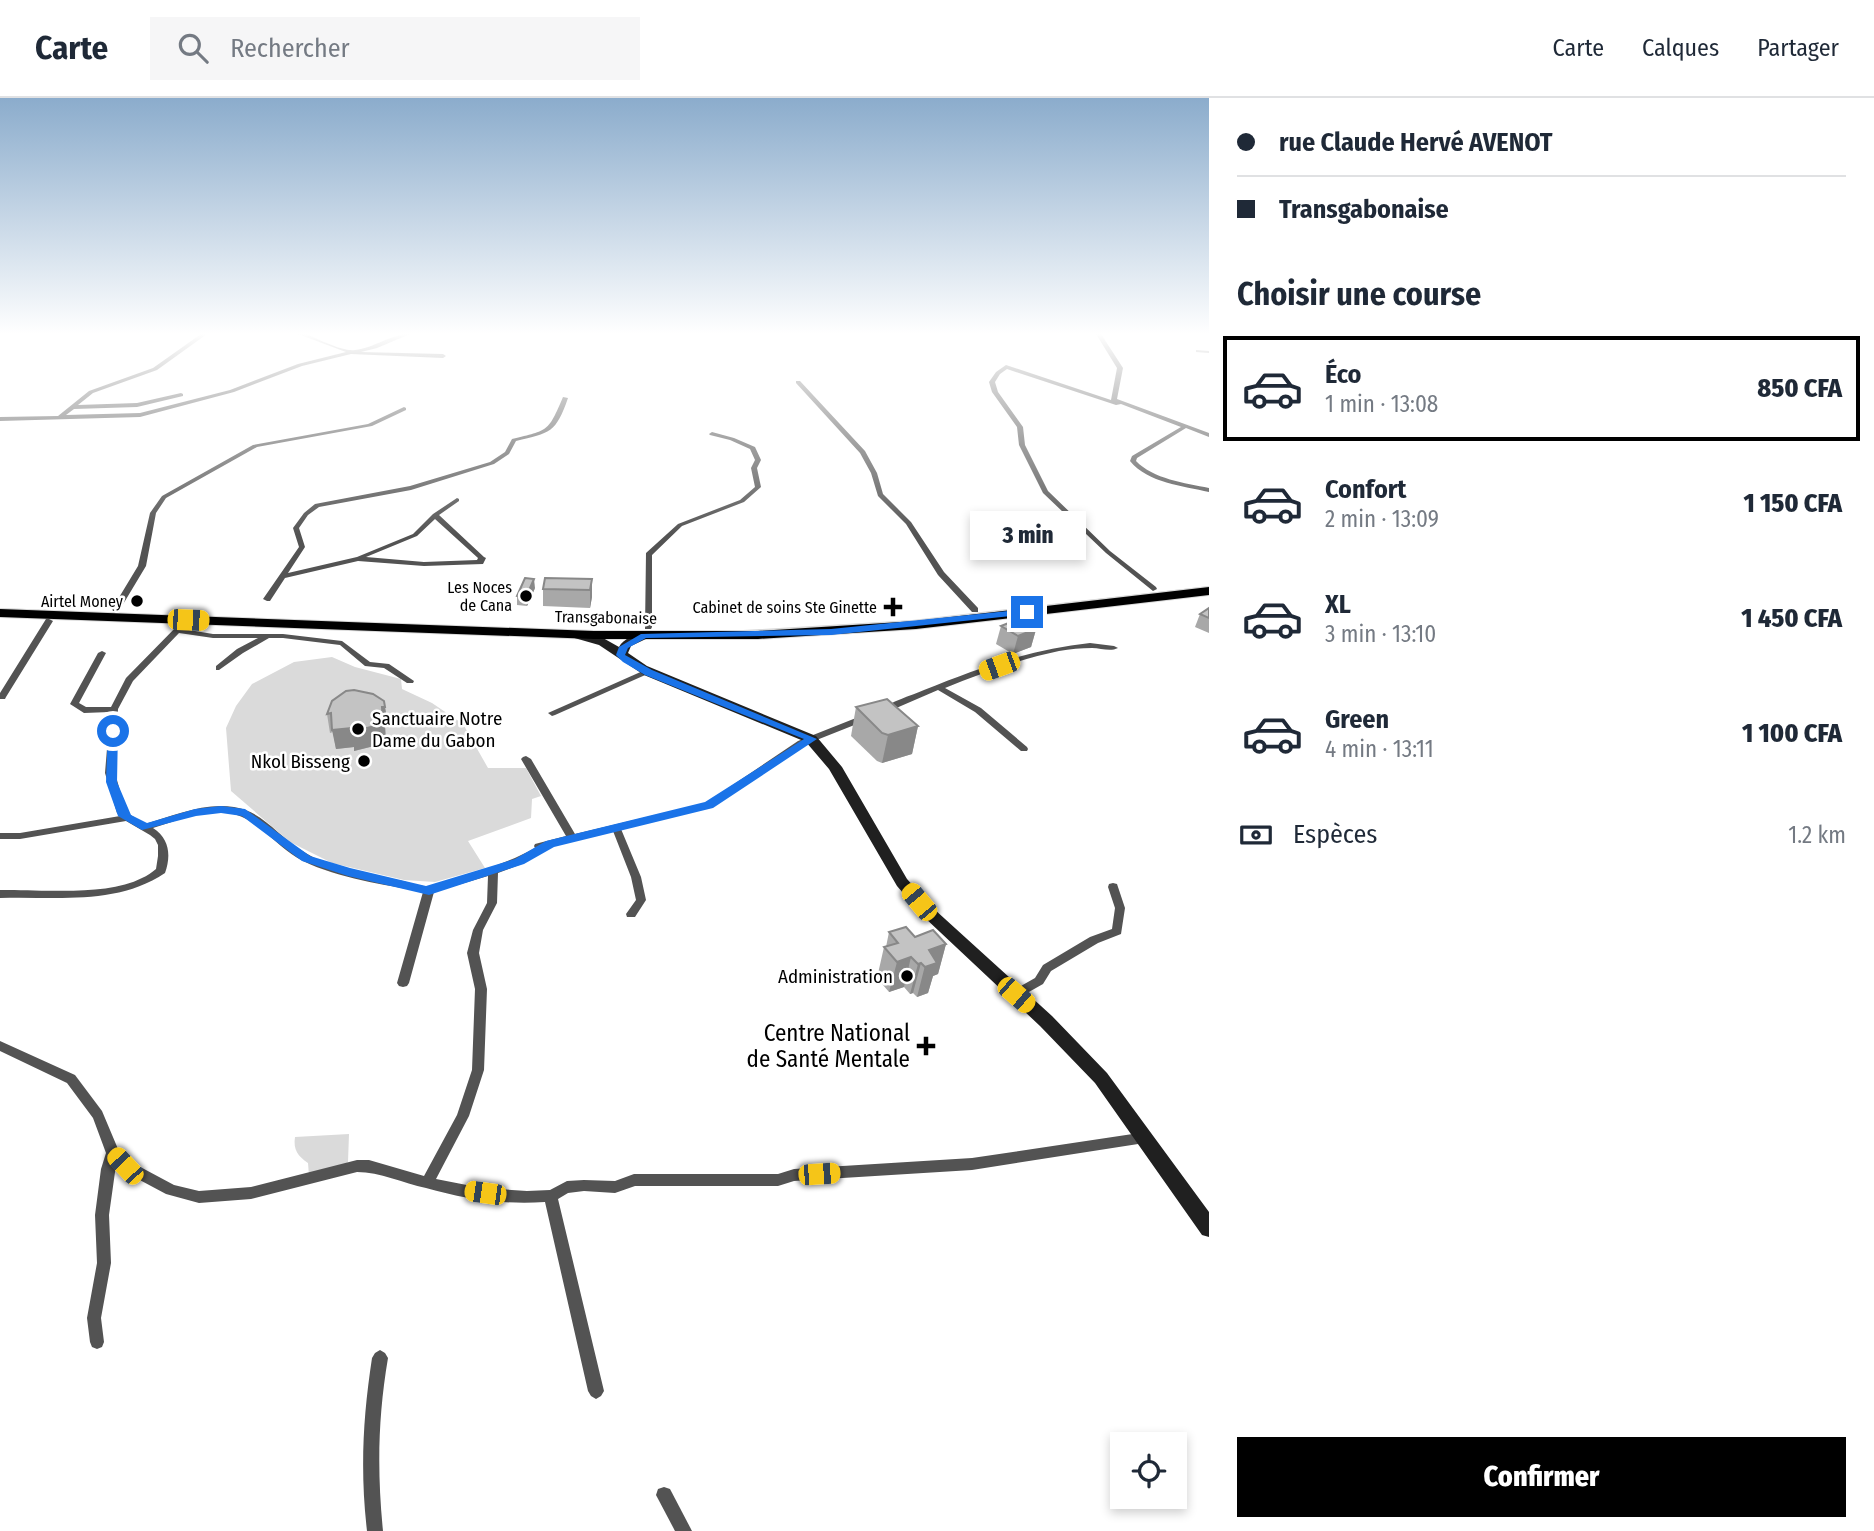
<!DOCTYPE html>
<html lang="fr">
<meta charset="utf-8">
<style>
body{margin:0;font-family:"Fira Sans Condensed",sans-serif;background:#f6f6f7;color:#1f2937;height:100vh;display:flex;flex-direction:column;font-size:26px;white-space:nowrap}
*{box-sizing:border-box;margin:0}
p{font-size:23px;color:#747a83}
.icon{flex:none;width:38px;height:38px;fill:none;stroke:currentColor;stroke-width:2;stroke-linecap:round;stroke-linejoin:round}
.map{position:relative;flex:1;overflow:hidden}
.side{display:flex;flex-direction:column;background:#fff;width:665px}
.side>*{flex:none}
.guide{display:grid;align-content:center;height:154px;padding:0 28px;background:#fff}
.fabs{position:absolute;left:1110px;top:1334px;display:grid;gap:14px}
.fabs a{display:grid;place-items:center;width:77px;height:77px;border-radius:0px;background:#fff;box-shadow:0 4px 10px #0003;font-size:35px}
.end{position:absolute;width:32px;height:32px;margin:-16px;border:9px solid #1a73e8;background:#fff;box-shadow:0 0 0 4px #fff}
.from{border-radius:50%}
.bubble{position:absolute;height:49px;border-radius:0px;background:#fff;box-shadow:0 4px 10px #0003;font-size:23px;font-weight:800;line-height:49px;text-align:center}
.car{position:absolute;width:21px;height:42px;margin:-21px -10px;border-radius:9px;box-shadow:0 0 5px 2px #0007;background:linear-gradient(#f5c518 24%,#345 0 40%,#f5c518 0 76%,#345 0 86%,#f5c518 0)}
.guide b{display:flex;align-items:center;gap:24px;height:66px;font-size:26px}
.guide b+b{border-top:2px solid #e0e1e3}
.guide i{width:18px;height:18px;background:#1f2937}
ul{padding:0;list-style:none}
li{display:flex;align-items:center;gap:21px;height:105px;margin:0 14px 10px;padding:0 14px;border:4px solid transparent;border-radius:0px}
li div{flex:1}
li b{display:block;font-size:26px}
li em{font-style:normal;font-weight:800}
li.active{border-color:#000}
li>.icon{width:63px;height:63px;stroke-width:1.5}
h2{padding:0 28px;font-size:32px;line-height:84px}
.pay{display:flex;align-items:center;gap:18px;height:77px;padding:0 28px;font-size:26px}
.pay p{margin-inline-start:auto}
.action{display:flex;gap:14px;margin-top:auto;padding:14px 28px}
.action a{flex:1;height:80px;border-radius:0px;background:#000;color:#fff;font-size:28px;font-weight:800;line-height:80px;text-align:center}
header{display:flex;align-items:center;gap:42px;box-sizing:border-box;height:98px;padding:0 35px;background:#fff;border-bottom:2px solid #e0e1e3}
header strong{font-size:33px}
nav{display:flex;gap:38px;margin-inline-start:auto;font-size:24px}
.search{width:490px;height:63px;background:#f6f6f7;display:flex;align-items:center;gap:18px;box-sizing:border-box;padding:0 24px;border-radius:0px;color:#747a83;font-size:26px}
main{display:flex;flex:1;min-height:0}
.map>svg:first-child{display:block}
</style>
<header>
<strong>Carte</strong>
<div class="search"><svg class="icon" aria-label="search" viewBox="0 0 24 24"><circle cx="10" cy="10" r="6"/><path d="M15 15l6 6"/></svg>Rechercher</div>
<nav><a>Carte</a><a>Calques</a><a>Partager</a></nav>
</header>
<main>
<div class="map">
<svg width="1209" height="1433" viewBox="0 0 1209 1433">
<rect width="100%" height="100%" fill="#fff"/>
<g fill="#dadada">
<path d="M1209 488V490L914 524 744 535H594L0 512V510L570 532H743L912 522Z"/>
<path d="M332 559 355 569 401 581 402 591 432 605 463 626 488 670H526L541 698 532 701 531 720 468 743 485 770 435 784 404 782 332 765 290 744 231 693 226 630 236 608 252 586 294 564Z"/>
<path d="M349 1036 348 1064 341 1070 309 1078 308 1065C298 1058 293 1052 295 1039Z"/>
</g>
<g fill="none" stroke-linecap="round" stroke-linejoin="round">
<g stroke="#dbdbdb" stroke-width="2">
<path id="highway" d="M1209 489V497L916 531 758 541H594L0 519V511L594 533H758L916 523Z"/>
</g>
<g fill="#535353" fill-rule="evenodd">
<path d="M201 236H207L157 272 93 295 78 307 137 305 181 295 183 296V298L137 309 74 311 66 317 140 315 230 292 298 266 346 254 298 236H306C318 241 343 254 355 252 374 250 391 236 410 236L377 250 361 254 443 256 446 258 443 260 351 256 302 268 234 294 140 319 0 323V319L58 318 89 293 153 270Z"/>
<path d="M1096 236H1101L1123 270 1117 301 1209 335V339L1186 330 1137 360 1136 363C1153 381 1185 385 1209 390V394C1183 388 1148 385 1130 363L1132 358 1181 329 1121 306 1116 307 1007 271 1000 276 995 284 998 294 1023 329 1025 347 1048 393 1110 453 1156 489 1157 491 1153 493 1106 455 1043 395 1019 347 1017 329 992 294 989 284 996 274 1006 267 1111 302 1117 270Z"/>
<path d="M1196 252 1209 253V255L1196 254Z"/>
<path d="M796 283H800L865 353 877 375 883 396 911 424 944 474 978 510V514H972L938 477 906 426 878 398 871 375 860 355 796 285Z"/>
<path d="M563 299 568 300C556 335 550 335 516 343L509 356 494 366 411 392 319 409 308 417 299 430 305 449 288 475 357 459 413 436 433 416 457 400 459 401V403L439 417 484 459 486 460 483 466 424 468 358 463 285 480 270 503H267L263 501 299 449 293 430 304 415 315 406 410 388 490 364 505 354 512 341C549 332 548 334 563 299ZM435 421 478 460 477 462 424 464 366 459 417 438Z"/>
<path d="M404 309 406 310V312L372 328 257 349 166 400 156 415 146 468 119 513H113L112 511 138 468 150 415 162 398 253 347 368 326Z"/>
<path d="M712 334 734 340 755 349 761 362 757 370 761 389 744 404 682 428 652 457V529L651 531H645L646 455 678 426 740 402 755 389 751 370 755 362 750 351 730 342 710 337 709 336Z"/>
<path d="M46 521H49L53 523 6 599 5 601H0V595Z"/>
<path d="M180 525H183L187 527 183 531 213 536H283L342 543 370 564 389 566 414 583 413 585H407L384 570 365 568 340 547 283 540H269L243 555 219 572H216V568L237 551 258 540H213L179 535 133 583 118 611 115 675 126 714 145 726C173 718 204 704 234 709 262 713 278 738 301 752 330 772 369 776 403 783 411 785 421 789 429 788 438 788 447 783 455 781 483 772 510 764 535 750L534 748 535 746 566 738 521 661 523 659 526 658 531 661 575 736 706 705 798 643 861 618 864 617 868 620 867 622 804 647 712 709 621 731 641 779 646 802 635 819H627L626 816 636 802 631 779 613 733 552 748 524 765 498 775 497 805 483 832 479 855 487 891 484 972 469 1018 436 1081 482 1090 527 1093 550 1092 567 1083 584 1082 615 1083 634 1076H778L794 1071 972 1060 1146 1034 1151 1036 1152 1040 1151 1044 972 1072 794 1083 778 1088H635L615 1095 584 1093 568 1095 558 1101 604 1293 601 1298 596 1301 591 1298 588 1293 545 1104C505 1107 464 1101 426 1090 403 1085 380 1074 357 1074L251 1101 199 1105 166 1096 121 1072 116 1067 109 1117 111 1165 101 1220 104 1244 102 1249 97 1251 92 1249 90 1244 87 1220 97 1165 95 1117 101 1071 106 1055 93 1020 67 985 0 953V943L75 977 102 1013 118 1051 131 1064 174 1087 199 1093 251 1089 357 1062H369L424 1078 457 1017 472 972 475 891 467 855 473 832 487 805 488 778 434 794 409 885 407 888 403 889 399 888 397 885 423 794C383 786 340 781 303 763 287 755 274 741 260 730 225 701 192 718 153 730 170 741 171 758 165 775 116 808 56 798 0 800V792C41 791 105 799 142 780 147 778 152 774 156 771L158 758V747L155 741 150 737 126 723 20 741H0V735H20L120 718 117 715 105 675 110 614 84 615 70 606 98 555 102 553 106 555 79 605 86 609H111L126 580Z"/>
<path d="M1090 545 1114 548 1118 550C1110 554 1101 550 1092 550 1081 550 1070 551 1059 553 1020 561 982 575 945 590L981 610 1027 649 1028 651 1027 653H1021L975 614 938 592 887 614 884 615 880 612C892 603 910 598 924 592 978 570 1032 551 1090 545Z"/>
<path d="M645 572H648L652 574 555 617 552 618 548 615Z"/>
<path d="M1113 785 1117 786 1125 810 1121 836 1098 845 1051 873 1043 886 1020 899 1016 900 1012 899 1010 896 1012 893 1035 880 1043 867 1090 839 1112 831 1115 810 1108 789 1109 786Z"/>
<path d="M380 1252 385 1255 388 1260C378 1319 377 1373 383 1433H367C360 1373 363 1319 372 1260L375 1255Z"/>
<path d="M664 1389 670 1391 692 1433H675L656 1397 658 1391Z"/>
</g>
<path fill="#202020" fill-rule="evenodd" d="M575 534 603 540 619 549C624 540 639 534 648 536V540L631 548 628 555 647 568 816 638 842 669 907 781 934 811 1052 918 1107 975 1209 1114V1139L1202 1137 1095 985 1040 928 924 819 897 788 829 671 806 644 644 577 599 547 571 539 569 537Z"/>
<use href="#highway" fill="#000" fill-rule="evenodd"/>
</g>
<g fill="#a8a8a8">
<path d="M592 481V499L590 510 543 508V491Z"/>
<path d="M535 490 527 508 517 507V498Z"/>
<path d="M1209 510V535L1195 529 1200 516Z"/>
<path d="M1001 528H1037L1031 549 1013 556 996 546Z"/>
<path d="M384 603 388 628H385L386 645 354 653V649L336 651 333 634 330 635 327 616Z"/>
<path d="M856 609 918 628 912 656 882 665 877 663 851 638Z"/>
<path d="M889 834 946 846 938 876 933 878 928 895 917 899 913 895 910 896 904 889 889 894 877 880 884 849H886Z"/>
</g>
<g fill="#888">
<path d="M534 481 535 490 527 508 526 499Z"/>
<path d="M592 481V499L590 510V492Z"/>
<path d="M1037 528 1031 549 1013 556 1018 538Z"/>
<path d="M382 609H385L388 628H385L386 645 354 653V649L336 651 332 632Z"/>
<path d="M918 628 912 656 882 665 888 637Z"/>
<path d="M946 846 938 876 933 878 928 895 917 899 929 852Z"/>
<path d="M911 859 904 889 889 894 897 864Z"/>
<path d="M921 865 913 895 910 896 918 866Z"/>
</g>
<g fill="#c3c3c3" stroke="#888" stroke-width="2">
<path d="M525 480 534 481 526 499 517 498Z"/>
<path d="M545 480 592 481 590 492 543 491Z"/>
<path d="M1209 510V520L1200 516Z"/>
<path d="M1019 521 1037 528 1033 529 1036 531 1018 538 1001 528Z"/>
<path d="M354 592 373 596 384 603 385 609H382L383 626 351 634V630L332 632 331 615 327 616 332 603 346 593Z"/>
<path d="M887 601 918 628 888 637 882 635 856 609Z"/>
<path d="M906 829 915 839 933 832 946 846 929 852 937 865 925 869 921 865 918 866 911 859 897 864 884 849 898 845 889 834Z"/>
</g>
<linearGradient id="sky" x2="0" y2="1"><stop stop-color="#8baccc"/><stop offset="0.54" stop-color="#fff"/><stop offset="1" stop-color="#fff" stop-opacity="0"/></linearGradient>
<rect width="1209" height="437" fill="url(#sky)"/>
<path fill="#1a73e8" d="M1027 511 1031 512V516L831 537 646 540 628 550 625 557 652 572 817 641 713 710 554 749 524 766 429 797 348 778 302 763 242 718 221 715 196 718 142 732 118 718 106 684 108 633 113 630 118 633 117 684 131 717 147 725 195 711 221 708 245 711 310 758 350 770 426 788 515 761 546 743 705 704 804 641 645 577 623 564 616 557 619 549 641 536 831 531Z"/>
<g fill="#000" stroke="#fff" stroke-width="2.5">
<circle cx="526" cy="498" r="7"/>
<circle cx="137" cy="503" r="7"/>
<path d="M889.5 498.5h7v7h7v7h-7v7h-7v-7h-7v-7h7z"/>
<circle cx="358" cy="631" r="7"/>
<circle cx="364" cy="663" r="7"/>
<circle cx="907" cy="878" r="7"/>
<path d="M922.5 937.5h7v7h7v7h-7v7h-7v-7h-7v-7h7z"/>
</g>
<g text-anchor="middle" stroke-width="5" stroke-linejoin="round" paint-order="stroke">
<g font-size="16" fill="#000" stroke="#fff" text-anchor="end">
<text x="512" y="495">Les Noces<tspan x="512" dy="18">de Cana</tspan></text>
<text x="123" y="509">Airtel Money</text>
<text x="877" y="515">Cabinet de soins Ste Ginette</text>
</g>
<g font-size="16" fill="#000" stroke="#fff">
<text transform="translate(606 519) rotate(1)" y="6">Transgabonaise</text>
</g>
<g font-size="19" fill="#000" stroke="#fff" text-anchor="end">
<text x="372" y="627" text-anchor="start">Sanctuaire Notre<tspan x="372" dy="22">Dame du Gabon</tspan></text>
<text x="350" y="670">Nkol Bisseng</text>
<text x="893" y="885">Administration</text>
</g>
<g font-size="23" fill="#000" stroke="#fff" text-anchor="end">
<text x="910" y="943">Centre National<tspan x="910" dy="26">de Santé Mentale</tspan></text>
</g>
</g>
</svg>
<div class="fabs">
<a><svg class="icon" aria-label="locate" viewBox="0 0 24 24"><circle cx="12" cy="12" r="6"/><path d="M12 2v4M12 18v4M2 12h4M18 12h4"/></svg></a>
</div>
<i class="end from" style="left:113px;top:633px"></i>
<i class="end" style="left:1027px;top:514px"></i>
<div class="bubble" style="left:970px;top:413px;width:116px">3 min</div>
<i class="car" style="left:188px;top:522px;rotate:92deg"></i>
<i class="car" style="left:999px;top:568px;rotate:250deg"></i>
<i class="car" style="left:919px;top:804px;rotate:320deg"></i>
<i class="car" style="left:1016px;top:897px;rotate:131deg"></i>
<i class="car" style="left:125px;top:1068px;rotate:317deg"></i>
<i class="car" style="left:819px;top:1076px;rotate:86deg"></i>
<i class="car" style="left:485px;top:1095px;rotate:278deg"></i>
</div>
<section class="side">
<div class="guide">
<b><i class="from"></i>rue Claude Hervé AVENOT</b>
<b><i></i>Transgabonaise</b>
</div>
<h2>Choisir une course</h2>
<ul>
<li class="active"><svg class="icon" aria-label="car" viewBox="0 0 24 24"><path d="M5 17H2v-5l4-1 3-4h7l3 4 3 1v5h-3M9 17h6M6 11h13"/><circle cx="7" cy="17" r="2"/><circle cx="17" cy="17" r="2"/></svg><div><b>Éco</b><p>1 min · 13:08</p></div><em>850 CFA</em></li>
<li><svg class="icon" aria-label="car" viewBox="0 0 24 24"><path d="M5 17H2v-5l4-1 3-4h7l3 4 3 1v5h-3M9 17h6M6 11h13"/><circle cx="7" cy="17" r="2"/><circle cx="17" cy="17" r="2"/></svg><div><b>Confort</b><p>2 min · 13:09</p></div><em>1 150 CFA</em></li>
<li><svg class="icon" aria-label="car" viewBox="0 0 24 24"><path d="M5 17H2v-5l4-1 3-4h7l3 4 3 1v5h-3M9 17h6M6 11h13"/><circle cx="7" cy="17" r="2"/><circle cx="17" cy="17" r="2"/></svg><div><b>XL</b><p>3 min · 13:10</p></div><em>1 450 CFA</em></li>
<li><svg class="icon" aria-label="car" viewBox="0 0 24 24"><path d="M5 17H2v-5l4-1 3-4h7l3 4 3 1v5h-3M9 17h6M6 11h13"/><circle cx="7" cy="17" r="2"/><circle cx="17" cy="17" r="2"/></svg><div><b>Green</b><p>4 min · 13:11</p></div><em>1 100 CFA</em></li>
</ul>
<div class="pay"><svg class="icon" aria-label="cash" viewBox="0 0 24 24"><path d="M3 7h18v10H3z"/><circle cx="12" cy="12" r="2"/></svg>Espèces<p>1.2 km</p></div>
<div class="action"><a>Confirmer</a></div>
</section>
</main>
